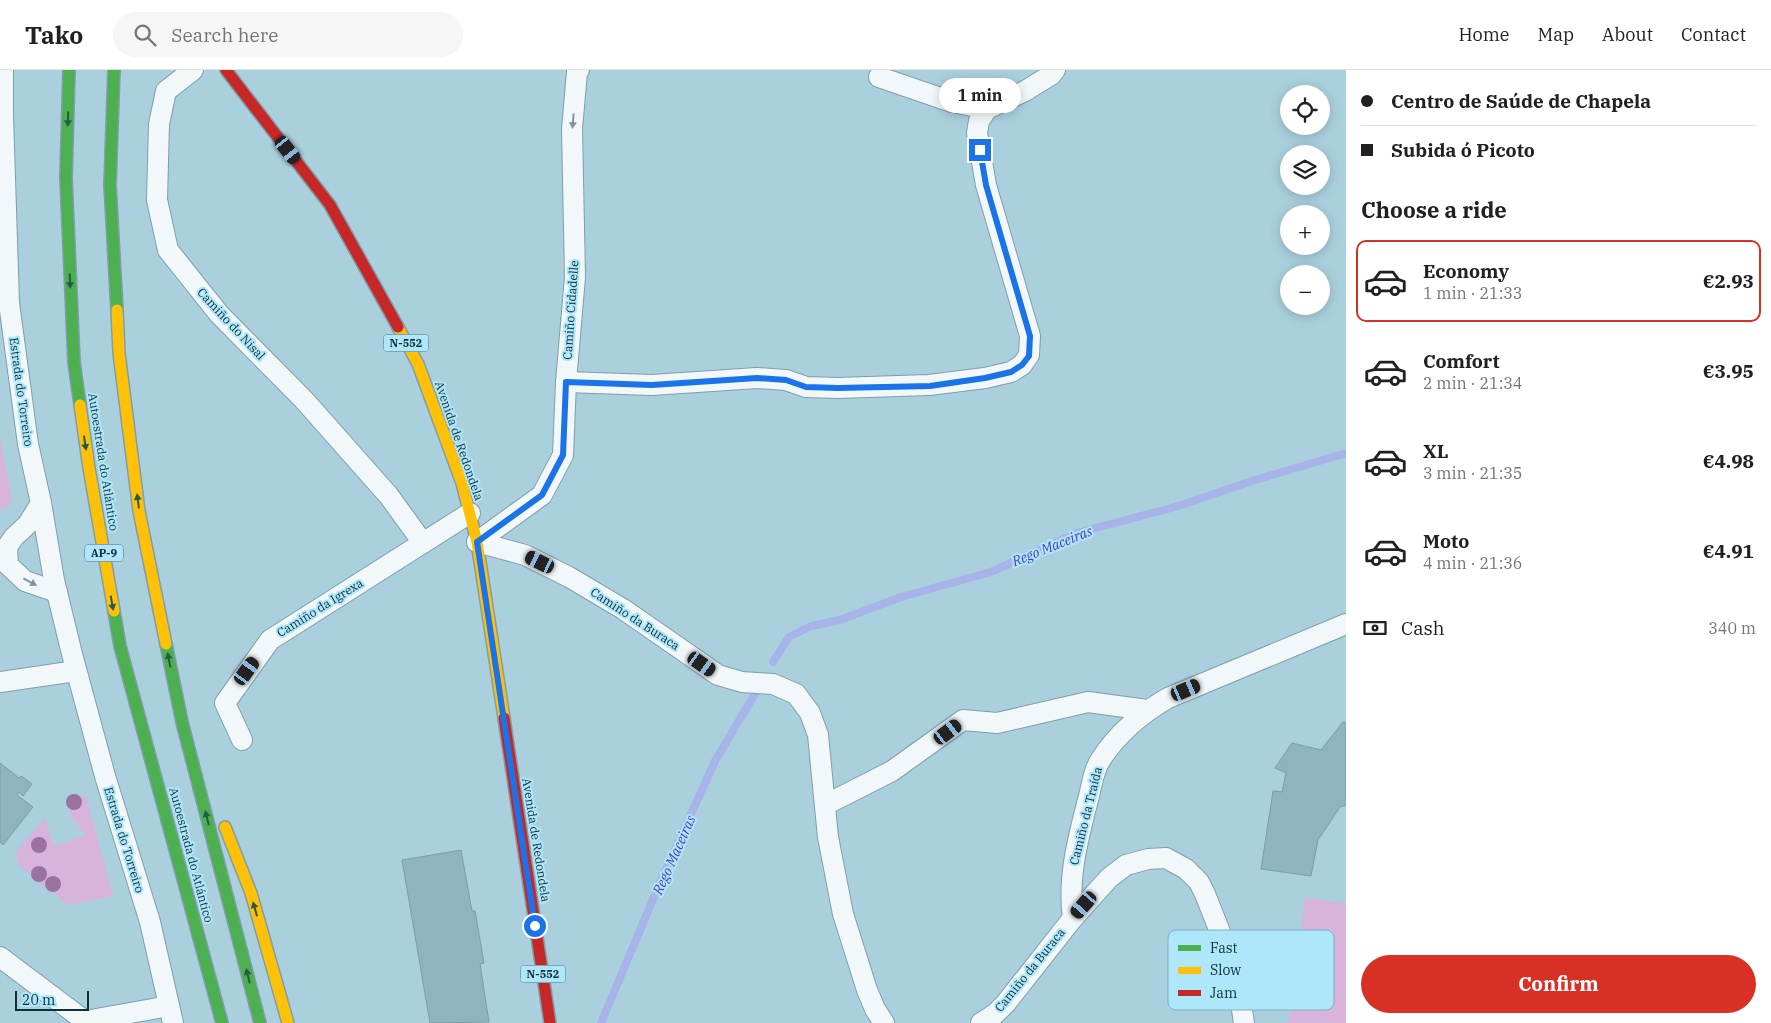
<!DOCTYPE html>
<meta charset="utf-8">
<style>
body{margin:0;font-family:"IBM Plex Serif",serif;background:#f6f6f6;color:#202124;height:100vh;display:flex;flex-direction:column;font-size:19px;white-space:nowrap}
*{box-sizing:border-box;margin:0}
p{font-size:16px;color:#757577}
.icon{flex:none;width:28px;height:28px;fill:none;stroke:currentColor;stroke-width:2;stroke-linecap:round;stroke-linejoin:round}
.map{position:relative;flex:1;overflow:hidden}
.sheet{display:flex;flex-direction:column;background:#fff;width:425px}
.sheet>*{flex:none}
.top-card{display:grid;align-content:center;height:110px;padding:0 15px;background:#fff}
.controls{position:absolute;left:1280px;top:15px;display:grid;gap:10px}
.controls a{display:grid;place-items:center;width:50px;height:50px;border-radius:50%;background:#fff;box-shadow:0 2px 12px #0003;font-size:25px}
.scale{position:absolute;left:15px;bottom:12px;width:74px;box-sizing:border-box;padding-left:5px;border:2px solid #112f39;border-top:0;font-size:14px;line-height:18px;white-space:nowrap;color:#112f39;-webkit-text-stroke:4px #aee6fa;paint-order:stroke}
.end{position:absolute;width:22px;height:22px;margin:-11px;border:6px solid #1a73e8;background:#fff;box-shadow:0 0 0 2px #fff}
.from{border-radius:50%}
.bubble{position:absolute;height:35px;border-radius:18px;background:#fff;box-shadow:0 2px 12px #0003;font-size:16px;font-weight:800;line-height:35px;text-align:center}
.car{position:absolute;width:15px;height:30px;margin:-15px -8px;border-radius:6px;box-shadow:0 0 4px 1px #0007;background:linear-gradient(#222 24%,#8ab4d8 0 40%,#222 0 76%,#8ab4d8 0 86%,#222 0)}
.top-card b{display:flex;align-items:center;gap:18px;height:48px;font-size:19px}
.top-card b+b{border-top:1px solid #e0e0e0}
.top-card i{width:12px;height:12px;background:#202124}
ul{padding:0;list-style:none}
li{display:flex;align-items:center;gap:15px;height:82px;margin:0 10px 8px;padding:0 5px;border:2px solid transparent;border-radius:10px}
li div{flex:1}
li b{display:block;font-size:19px}
li em{font-style:normal;font-weight:800}
li.selected{border-color:#d93025}
li>.icon{width:45px;height:45px;stroke-width:1.5}
h2{padding:0 15px;font-size:22px;line-height:60px}
.pay{display:flex;align-items:center;gap:12px;height:55px;padding:0 15px;font-size:19px}
.pay p{margin-inline-start:auto}
.action{display:flex;gap:10px;margin-top:auto;padding:10px 15px}
.action a{flex:1;height:58px;border-radius:30px;background:#d93025;color:#fff;font-size:20px;font-weight:800;line-height:58px;text-align:center}
header{display:flex;align-items:center;gap:30px;box-sizing:border-box;height:70px;padding:0 25px;background:#fff;border-bottom:1px solid #e0e0e0}
header strong{font-size:24px}
nav{display:flex;gap:28px;margin-inline-start:auto;font-size:18px}
.search{width:350px;height:45px;background:#f6f6f6;display:flex;align-items:center;gap:12px;box-sizing:border-box;padding:0 18px;border-radius:28px;color:#757577;font-size:19px}
main{display:flex;flex:1;min-height:0}
.map>svg:first-child{display:block}
</style>
<header>
<strong>Tako</strong>
<div class="search"><svg class="icon" aria-label="search" viewBox="0 0 24 24"><circle cx="10" cy="10" r="6"/><path d="M15 15l6 6"/></svg>Search here</div>
<nav><a>Home</a><a>Map</a><a>About</a><a>Contact</a></nav>
</header>
<main>
<div class="map">
<svg width="1346" height="953" viewBox="0 0 1346 953">
<rect width="100%" height="100%" fill="#aad0de"/>
<g fill="#d8b4dc">
<path d="M0 368 12 430 9 436 0 440Z"/>
<path d="M86 726 113 826 68 835 19 795 15 783 44 749 55 776 86 765 71 748 69 735 78 727Z"/>
<path d="M1305 828 1346 833V953H1288Z"/>
</g>
<g fill="none" stroke-linecap="round" stroke-linejoin="round">
<g stroke="#a6b4e9" stroke-width="8">
<path d="M773 592 789 567 811 556 840 550 901 527 991 502 1077 463 1175 437 1255 410 1346 383"/>
<path d="M601 953 659 815 715 691 756 622"/>
</g>
</g>
<g fill="#90b3c0" stroke="#7d9ca7">
<path d="M1343 652 1346 653V735L1340 737 1318 770 1311 806 1261 799 1273 721 1282 722 1286 703 1275 698 1292 673 1321 680Z"/>
<path d="M0 693 19 708 21 706 32 714 23 726 19 722 17 725 33 737 3 775 0 772Z"/>
<path d="M461 780 472 841H475L484 893 480 894 489 952 430 953 402 790Z"/>
</g>
<g fill="none" stroke-linecap="round" stroke-linejoin="round">
<g stroke="#7f9ea9" stroke-width="22">
<g id="street">
<path d="M3 0V46L9 233 28 374 41 433 54 510 72 584 105 706 150 852 173 953"/>
<path d="M193 0 166 21 159 54 157 130 168 180 219 244 304 330 389 426 423 473"/>
<path d="M879 7 952 32 987 39"/>
<path d="M566 312 652 315 757 308 786 310 806 317 838 318 929 315 985 308 1011 302 1022 295 1029 285 1030 266 986 115 977 63 979 51 987 39 1025 21 1051 5 1055 0"/>
<path d="M41 433 28 454 14 467 7 477 8 495 25 511 57 522"/>
<path d="M477 472 525 485 569 507 623 539 718 605 742 612 773 614 796 624 810 643 818 665 828 767 843 844 867 920 875 939 884 953"/>
<path d="M477 472 542 425 563 385 566 312 575 207 572 59 577 2 579 0"/>
<path d="M0 612 76 601"/>
<path d="M242 670 225 633 270 570 470 443"/>
<path d="M825 735 892 701 963 650 997 653 1088 632 1147 640"/>
<path d="M1073 848C1067 807 1079 765 1089 726 1092 714 1094 699 1101 689 1118 663 1142 643 1168 628L1346 554"/>
<path d="M0 887 85 951V953"/>
<path d="M85 951 169 936"/>
<path d="M981 953 995 944 1006 933 1073 848 1109 808 1126 795 1148 789 1166 788 1186 799 1199 812 1205 824 1222 867 1239 919 1244 953"/>
</g>
</g>
<g stroke="#7f9ea9" stroke-width="14">
<g id="fast">
<path d="M69 0 66 108 74 292 80 335"/>
<path d="M114 0 110 115 117 240"/>
<path d="M114 541 120 576 222 953"/>
<path d="M166 574 182 652 260 953"/>
</g>
</g>
<g stroke="#7f9ea9" stroke-width="14">
<g id="slow">
<path d="M117 240 119 283 139 441 166 574"/>
<path d="M398 257 418 294 462 413 477 472 504 648"/>
<path d="M80 335 89 398 114 541"/>
<path d="M225 757 251 823 288 953"/>
</g>
</g>
<g stroke="#7f9ea9" stroke-width="14">
<g id="jam">
<path d="M226 0 330 135 398 257"/>
<path d="M504 648 550 953"/>
</g>
</g>
<use href="#street" stroke="#f2f8fa" stroke-width="20"/>
<use href="#fast" stroke="#4caf50" stroke-width="11"/>
<use href="#slow" stroke="#ffc107" stroke-width="11"/>
<use href="#jam" stroke="#c62828" stroke-width="11"/>
</g>
<g fill="#9972a0">
<circle cx="74" cy="732" r="8"/>
<circle cx="39" cy="775" r="8"/>
<circle cx="39" cy="804" r="8"/>
<circle cx="53" cy="814" r="8"/>
</g>
<defs><path id="oneway-solid" d="M-6-.8H1V-3.2L6.5 0L1 3.2V.8H-6Z" transform="scale(1.25)"/></defs>
<g fill="#265c41">
<use href="#oneway-solid" transform="translate(68 49) rotate(91)"/>
<use href="#oneway-solid" transform="translate(70 211) rotate(88)"/>
<use href="#oneway-solid" transform="translate(85 373) rotate(82)"/>
<use href="#oneway-solid" transform="translate(138 431) rotate(-97)"/>
<use href="#oneway-solid" transform="translate(112 533) rotate(80)"/>
<use href="#oneway-solid" transform="translate(169 590) rotate(-101)"/>
<use href="#oneway-solid" transform="translate(207 748) rotate(-104)"/>
<use href="#oneway-solid" transform="translate(255 839) rotate(-106)"/>
<use href="#oneway-solid" transform="translate(248 906) rotate(-104)"/>
</g>
<g fill="#82949a">
<use href="#oneway-solid" transform="translate(573 51) rotate(95)"/>
<use href="#oneway-solid" transform="translate(30 512) rotate(28)"/>
</g>
<g fill="none" stroke-linecap="round" stroke-linejoin="round">
<path stroke="#1a73e8" stroke-width="6" d="M535 856 477 472 542 425 563 385 566 312 652 315 757 308 786 310 806 317 838 318 930 316 985 308 1011 302 1022 295 1029 286 1030 266 986 115 980 80"/>
</g>
<g text-anchor="middle" stroke-width="4" stroke-linejoin="round" paint-order="stroke">
<g fill="#aee6fa" stroke="#406673" stroke-width="1">
<rect x="383.5" y="264.5" width="45" height="17" rx="4"/>
<rect x="85" y="474.5" width="38" height="17" rx="4"/>
<rect x="520.5" y="895.5" width="45" height="17" rx="4"/>
</g>
<g font-size="11" font-weight="bold" fill="#112f39">
<text x="406" y="277">N-552</text>
<text x="104" y="487">AP-9</text>
<text x="543" y="908">N-552</text>
</g>
<g font-size="12" fill="#112f39" stroke="#aee6fa">
<text transform="translate(571 240) rotate(-86)" y="4">Camiño Cidadelle</text>
<text transform="translate(231 254) rotate(47)" y="4">Camiño do Nisal</text>
<text transform="translate(21 322) rotate(82)" y="4">Estrada do Torreiro</text>
<text transform="translate(459 371) rotate(71)" y="4">Avenida de Redondela</text>
<text transform="translate(103 392) rotate(81)" y="4">Autoestrada do Atlántico</text>
<text transform="translate(320 538) rotate(-32)" y="4">Camiño da Igrexa</text>
<text transform="translate(635 549) rotate(33)" y="4">Camiño da Buraca</text>
<text transform="translate(1086 746) rotate(-76)" y="4">Camiño da Traída</text>
<text transform="translate(124 770) rotate(73)" y="4">Estrada do Torreiro</text>
<text transform="translate(536 770) rotate(81)" y="4">Avenida de Redondela</text>
<text transform="translate(191 785) rotate(75)" y="4">Autoestrada do Atlántico</text>
<text transform="translate(1030 900) rotate(-51)" y="4">Camiño da Buraca</text>
</g>
<g font-size="14" font-style="italic" fill="#4d38bd" stroke="#aee6fa">
<text transform="translate(1052 476) rotate(-22)" y="5">Rego Maceiras</text>
<text transform="translate(674 785) rotate(-66)" y="5">Rego Maceiras</text>
</g>
</g>
<rect x="1168" y="860" width="166" height="80" rx="8" fill="#aee6fa" stroke="#7fafc0" stroke-width="1"/>
<rect x="1178" y="875" width="23" height="6" fill="#4caf50"/>
<rect x="1178" y="897" width="23" height="7" fill="#ffc107"/>
<rect x="1178" y="920" width="23" height="6" fill="#c62828"/>
<g font-size="14" fill="#112f39">
<text x="1210" y="883">Fast</text>
<text x="1210" y="905">Slow</text>
<text x="1210" y="928">Jam</text>
</g>
</svg>
<div class="controls">
<a><svg class="icon" aria-label="locate" viewBox="0 0 24 24"><circle cx="12" cy="12" r="6"/><path d="M12 2v4M12 18v4M2 12h4M18 12h4"/></svg></a>
<a><svg class="icon" aria-label="layers" viewBox="0 0 24 24"><path d="M12 4l9 5-9 5-9-5zM3 14l9 5 9-5"/></svg></a>
<a>+</a>
<a>−</a>
</div>
<div class="scale">20 m</div>
<i class="end from" style="left:535px;top:856px"></i>
<i class="end" style="left:980px;top:80px"></i>
<div class="bubble" style="left:939px;top:8px;width:82px">1 min</div>
<i class="car" style="left:288px;top:80px;rotate:142deg"></i>
<i class="car" style="left:540px;top:492px;rotate:296deg"></i>
<i class="car" style="left:702px;top:594px;rotate:125deg"></i>
<i class="car" style="left:247px;top:601px;rotate:36deg"></i>
<i class="car" style="left:1186px;top:620px;rotate:67deg"></i>
<i class="car" style="left:948px;top:662px;rotate:53deg"></i>
<i class="car" style="left:1084px;top:835px;rotate:221deg"></i>
</div>
<section class="sheet">
<div class="top-card">
<b><i class="from"></i>Centro de Saúde de Chapela</b>
<b><i></i>Subida ó Picoto</b>
</div>
<h2>Choose a ride</h2>
<ul>
<li class="selected"><svg class="icon" aria-label="car" viewBox="0 0 24 24"><path d="M5 17H2v-5l4-1 3-4h7l3 4 3 1v5h-3M9 17h6M6 11h13"/><circle cx="7" cy="17" r="2"/><circle cx="17" cy="17" r="2"/></svg><div><b>Economy</b><p>1 min · 21:33</p></div><em>€2.93</em></li>
<li><svg class="icon" aria-label="car" viewBox="0 0 24 24"><path d="M5 17H2v-5l4-1 3-4h7l3 4 3 1v5h-3M9 17h6M6 11h13"/><circle cx="7" cy="17" r="2"/><circle cx="17" cy="17" r="2"/></svg><div><b>Comfort</b><p>2 min · 21:34</p></div><em>€3.95</em></li>
<li><svg class="icon" aria-label="car" viewBox="0 0 24 24"><path d="M5 17H2v-5l4-1 3-4h7l3 4 3 1v5h-3M9 17h6M6 11h13"/><circle cx="7" cy="17" r="2"/><circle cx="17" cy="17" r="2"/></svg><div><b>XL</b><p>3 min · 21:35</p></div><em>€4.98</em></li>
<li><svg class="icon" aria-label="car" viewBox="0 0 24 24"><path d="M5 17H2v-5l4-1 3-4h7l3 4 3 1v5h-3M9 17h6M6 11h13"/><circle cx="7" cy="17" r="2"/><circle cx="17" cy="17" r="2"/></svg><div><b>Moto</b><p>4 min · 21:36</p></div><em>€4.91</em></li>
</ul>
<div class="pay"><svg class="icon" aria-label="cash" viewBox="0 0 24 24"><path d="M3 7h18v10H3z"/><circle cx="12" cy="12" r="2"/></svg>Cash<p>340 m</p></div>
<div class="action"><a>Confirm</a></div>
</section>
</main>
